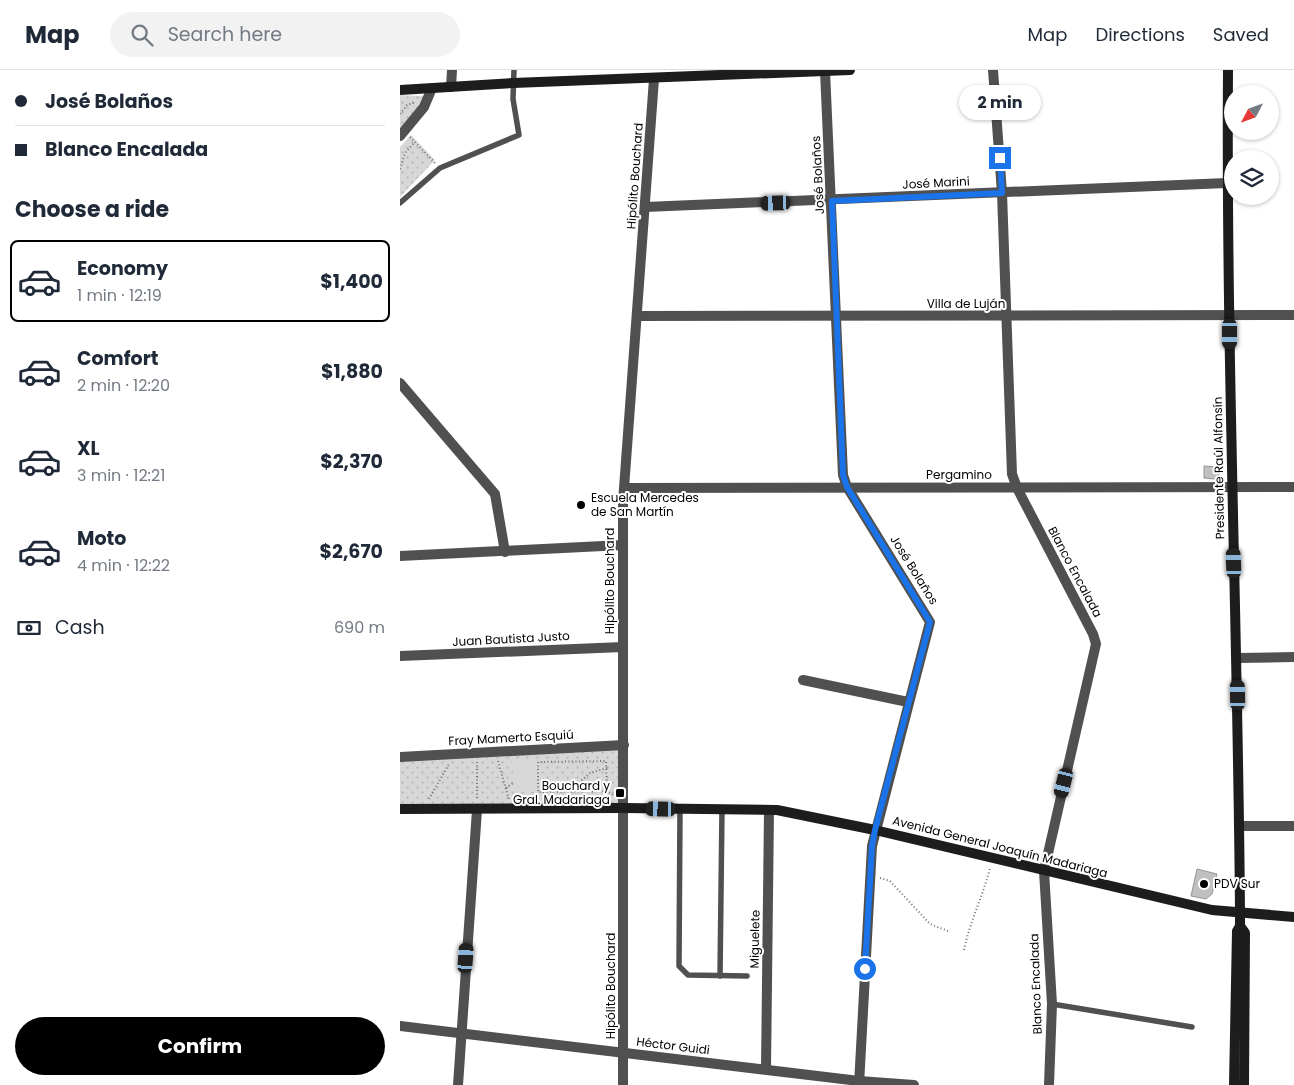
<!DOCTYPE html>
<meta charset="utf-8">
<style>
body{margin:0;font-family:Poppins,sans-serif;background:#f2f2f3;color:#1f2937;height:100vh;display:flex;flex-direction:column;font-size:19px;white-space:nowrap}
*{box-sizing:border-box;margin:0}
p{font-size:16px;color:#747a83}
.icon{flex:none;width:28px;height:28px;fill:none;stroke:currentColor;stroke-width:2;stroke-linecap:round;stroke-linejoin:round}
.map{position:relative;flex:1;overflow:hidden}
.details{display:flex;flex-direction:column;background:#fff;width:400px}
.details>*{flex:none}
.banner{display:grid;align-content:center;height:110px;padding:0 15px;background:#fff}
.needle{width:32px;rotate:229deg}
.controls{position:absolute;left:824px;top:15px;display:grid;gap:10px}
.controls a{display:grid;place-items:center;width:55px;height:55px;border-radius:50%;background:#fff;box-shadow:0 1px 4px #0004;font-size:25px}
.end{position:absolute;width:22px;height:22px;margin:-11px;border:6px solid #1a73e8;background:#fff;box-shadow:0 0 0 2px #fff}
.from{border-radius:50%}
.bubble{position:absolute;height:35px;border-radius:18px;background:#fff;box-shadow:0 1px 4px #0004;font-size:16px;font-weight:700;line-height:35px;text-align:center}
.car{position:absolute;width:15px;height:30px;margin:-15px -8px;border-radius:6px;box-shadow:0 0 4px 1px #0007;background:linear-gradient(#222 24%,#8ab4d8 0 40%,#222 0 76%,#8ab4d8 0 86%,#222 0)}
.banner b{display:flex;align-items:center;gap:18px;height:48px;font-size:19px}
.banner b+b{border-top:1px solid #e0e1e3}
.banner i{width:12px;height:12px;background:#1f2937}
ul{padding:0;list-style:none}
li{display:flex;align-items:center;gap:15px;height:82px;margin:0 10px 8px;padding:0 5px;border:2px solid transparent;border-radius:8px}
li div{flex:1}
li b{display:block;font-size:19px}
li em{font-style:normal;font-weight:700}
li.current{border-color:#000}
li>.icon{width:45px;height:45px;stroke-width:1.5}
h2{padding:0 15px;font-size:22px;line-height:60px}
.pay{display:flex;align-items:center;gap:12px;height:55px;padding:0 15px;font-size:19px}
.pay p{margin-inline-start:auto}
.cta{display:flex;gap:10px;margin-top:auto;padding:10px 15px}
.cta a{flex:1;height:58px;border-radius:30px;background:#000;color:#fff;font-size:20px;font-weight:700;line-height:58px;text-align:center}
header{display:flex;align-items:center;gap:30px;box-sizing:border-box;height:70px;padding:0 25px;background:#fff;border-bottom:1px solid #e0e1e3}
header strong{font-size:24px}
nav{display:flex;gap:28px;margin-inline-start:auto;font-size:18px}
.search{width:350px;height:45px;background:#f2f2f3;display:flex;align-items:center;gap:12px;box-sizing:border-box;padding:0 18px;border-radius:28px;color:#747a83;font-size:19px}
main{display:flex;flex:1;min-height:0}
.map>svg:first-child{display:block}
</style>
<header>
<strong>Map</strong>
<div class="search"><svg class="icon" aria-label="search" viewBox="0 0 24 24"><circle cx="10" cy="10" r="6"/><path d="M15 15l6 6"/></svg>Search here</div>
<nav><a>Map</a><a>Directions</a><a>Saved</a></nav>
</header>
<main>
<section class="details">
<div class="banner">
<b><i class="from"></i>José Bolaños</b>
<b><i></i>Blanco Encalada</b>
</div>
<h2>Choose a ride</h2>
<ul>
<li class="current"><svg class="icon" aria-label="car" viewBox="0 0 24 24"><path d="M5 17H2v-5l4-1 3-4h7l3 4 3 1v5h-3M9 17h6M6 11h13"/><circle cx="7" cy="17" r="2"/><circle cx="17" cy="17" r="2"/></svg><div><b>Economy</b><p>1 min · 12:19</p></div><em>$1,400</em></li>
<li><svg class="icon" aria-label="car" viewBox="0 0 24 24"><path d="M5 17H2v-5l4-1 3-4h7l3 4 3 1v5h-3M9 17h6M6 11h13"/><circle cx="7" cy="17" r="2"/><circle cx="17" cy="17" r="2"/></svg><div><b>Comfort</b><p>2 min · 12:20</p></div><em>$1,880</em></li>
<li><svg class="icon" aria-label="car" viewBox="0 0 24 24"><path d="M5 17H2v-5l4-1 3-4h7l3 4 3 1v5h-3M9 17h6M6 11h13"/><circle cx="7" cy="17" r="2"/><circle cx="17" cy="17" r="2"/></svg><div><b>XL</b><p>3 min · 12:21</p></div><em>$2,370</em></li>
<li><svg class="icon" aria-label="car" viewBox="0 0 24 24"><path d="M5 17H2v-5l4-1 3-4h7l3 4 3 1v5h-3M9 17h6M6 11h13"/><circle cx="7" cy="17" r="2"/><circle cx="17" cy="17" r="2"/></svg><div><b>Moto</b><p>4 min · 12:22</p></div><em>$2,670</em></li>
</ul>
<div class="pay"><svg class="icon" aria-label="cash" viewBox="0 0 24 24"><path d="M3 7h18v10H3z"/><circle cx="12" cy="12" r="2"/></svg>Cash<p>690 m</p></div>
<div class="cta"><a>Confirm</a></div>
</section>
<div class="map">
<svg width="894" height="1015" viewBox="0 0 894 1015">
<defs>
<pattern id="grass-dots" width="8" height="8" patternUnits="userSpaceOnUse" patternTransform="scale(1.25)"><rect width="8" height="8" fill="#d7d7d7"/><path d="M2 2h.1M6 6h.1" fill="none" stroke="#b7b7b7" stroke-width="1.8" stroke-linecap="round"/></pattern>
</defs>
<rect width="100%" height="100%" fill="#fff"/>
<g fill="url(#grass-dots)">
<path d="M0 25 23 26V31L0 59Z"/>
<path d="M11 65 35 90 0 127V77Z"/>
<path d="M224 675 223 738 0 739V687Z"/>
</g>
<path fill="#d7d7d7" d="M112 691H138V722H114Z"/>
<g fill="#c0c0c0" stroke="#949494">
<path d="M804 396 819 397V405L814 409 804 408Z"/>
<path d="M797 799 817 804 812 824 806 829 791 826Z"/>
</g>
<g fill="none" stroke-linecap="round" stroke-linejoin="round">
<g stroke="#727272" stroke-width="2" stroke-dasharray="1 2.5" stroke-linecap="butt">
<path d="M0 44 7 35 16 32"/>
<path d="M10 67 35 93"/>
<path d="M0 99 5 83 14 73"/>
<path d="M98 691 109 730"/>
<path d="M77 692V730"/>
<path d="M207 698 190 703 182 710 188 721 207 711"/>
<path d="M106 718 113 713"/>
<path d="M207 721 138 722V692L206 691 207 721 213 725"/>
<path d="M29 729 49 694"/>
<path d="M480 808 490 811 530 854 548 861"/>
<path d="M564 880C570 851 583 826 590 798"/>
</g>
<g stroke="#505050" stroke-width="5.5">
<path d="M0 133 40 98 119 65 113 29 114 0"/>
<path d="M280 739 279 896 288 905 347 906"/>
<path d="M320 906 322 739"/>
<path d="M652 934 792 957"/>
</g>
<g stroke="#505050" stroke-width="10">
<path d="M593 0 602 123 612 404 617 418 693 564 696 574 644 801 652 934 649 1015"/>
<path d="M425 1 443 405 447 417 530 552 472 776 459 1015"/>
<path d="M51 17 52 0"/>
<path d="M0 66 24 37 32 18"/>
<path d="M245 137 827 113"/>
<path d="M238 246 894 245"/>
<path d="M0 313 95 424 105 482"/>
<path d="M225 418 894 417"/>
<path d="M0 486 223 475"/>
<path d="M0 586 223 577"/>
<path d="M837 588 894 587"/>
<path d="M403 610 508 632"/>
<path d="M0 687 224 675"/>
<path d="M840 756H894"/>
<path d="M0 956 459 1011 514 1015"/>
<path d="M366 999 369 740"/>
<path d="M58 1015 77 740"/>
<path d="M223 1015V432L254 9"/>
</g>
<g stroke="#1d1d1d" stroke-width="10">
<path d="M828 0C826 281 838 562 840 843V856L837 861 834 1015"/>
<path d="M0 20 113 13 450 0"/>
<path d="M0 739 223 738 377 740 475 760 812 840 894 847"/>
<path d="M840 856 845 863 844 1015"/>
</g>
</g>
<g fill="none" stroke-linecap="round" stroke-linejoin="round">
<path stroke="#1a73e8" stroke-width="6" d="M465 899 472 776 475 760 530 552 447 417 443 405 432 131 602 123 600 88"/>
</g>
<g fill="#000" stroke="#fff" stroke-width="2">
<circle cx="181" cy="435" r="5"/>
<rect x="215" y="718" width="10" height="10" rx="2.5"/>
<circle cx="804" cy="814" r="5"/>
</g>
<g text-anchor="middle" stroke-width="4" stroke-linejoin="round" paint-order="stroke">
<g font-size="12" fill="#000" stroke="#fff">
<text transform="translate(418 105) rotate(-93)" y="4">José Bolaños</text>
<text transform="translate(235 106) rotate(-86)" y="4">Hipólito Bouchard</text>
<text transform="translate(536 113) rotate(-3)" y="4">José Marini</text>
<text x="566" y="238">Villa de Luján</text>
<text transform="translate(819 398) rotate(-91)" y="4">Presidente Raúl Alfonsín</text>
<text x="559" y="409">Pergamino</text>
<text transform="translate(514 500) rotate(58)" y="4">José Bolaños</text>
<text transform="translate(675 502) rotate(62)" y="4">Blanco Encalada</text>
<text transform="translate(210 511) rotate(-90)" y="4">Hipólito Bouchard</text>
<text transform="translate(111 569) rotate(-3)" y="4">Juan Bautista Justo</text>
<text transform="translate(111 668) rotate(-3)" y="4">Fray Mamerto Esquiú</text>
<text transform="translate(600 777) rotate(14)" y="4">Avenida General Joaquín Madariaga</text>
<text transform="translate(355 869) rotate(-89)" y="4">Miguelete</text>
<text transform="translate(636 914) rotate(-92)" y="4">Blanco Encalada</text>
<text transform="translate(211 916) rotate(-90)" y="4">Hipólito Bouchard</text>
<text transform="translate(273 976) rotate(7)" y="4">Héctor Guidi</text>
</g>
<g font-size="12" fill="#000" stroke="#fff" text-anchor="start">
<text x="191" y="432">Escuela Mercedes<tspan x="191" dy="14">de San Martín</tspan></text>
<text x="210" y="720" text-anchor="end">Bouchard y<tspan x="210" dy="14">Gral. Madariaga</tspan></text>
<text x="814" y="818">PDV Sur</text>
</g>
</g>
</svg>
<div class="controls">
<a><svg class="needle" viewBox="-14 -14 28 28"><path d="M0-13l5 13h-10z" fill="#e53935"/><path d="M0 13l5-13h-10z" fill="#747a83"/></svg></a>
<a><svg class="icon" aria-label="layers" viewBox="0 0 24 24"><path d="M12 4l9 5-9 5-9-5zM3 14l9 5 9-5"/></svg></a>
</div>
<i class="end from" style="left:465px;top:899px"></i>
<i class="end" style="left:600px;top:88px"></i>
<div class="bubble" style="left:559px;top:15px;width:82px">2 min</div>
<i class="car" style="left:376px;top:133px;rotate:268deg"></i>
<i class="car" style="left:830px;top:264px;rotate:180deg"></i>
<i class="car" style="left:834px;top:493px;rotate:358deg"></i>
<i class="car" style="left:838px;top:625px;rotate:359deg"></i>
<i class="car" style="left:664px;top:713px;rotate:194deg"></i>
<i class="car" style="left:261px;top:739px;rotate:271deg"></i>
<i class="car" style="left:66px;top:888px;rotate:4deg"></i>
</div>
</main>
